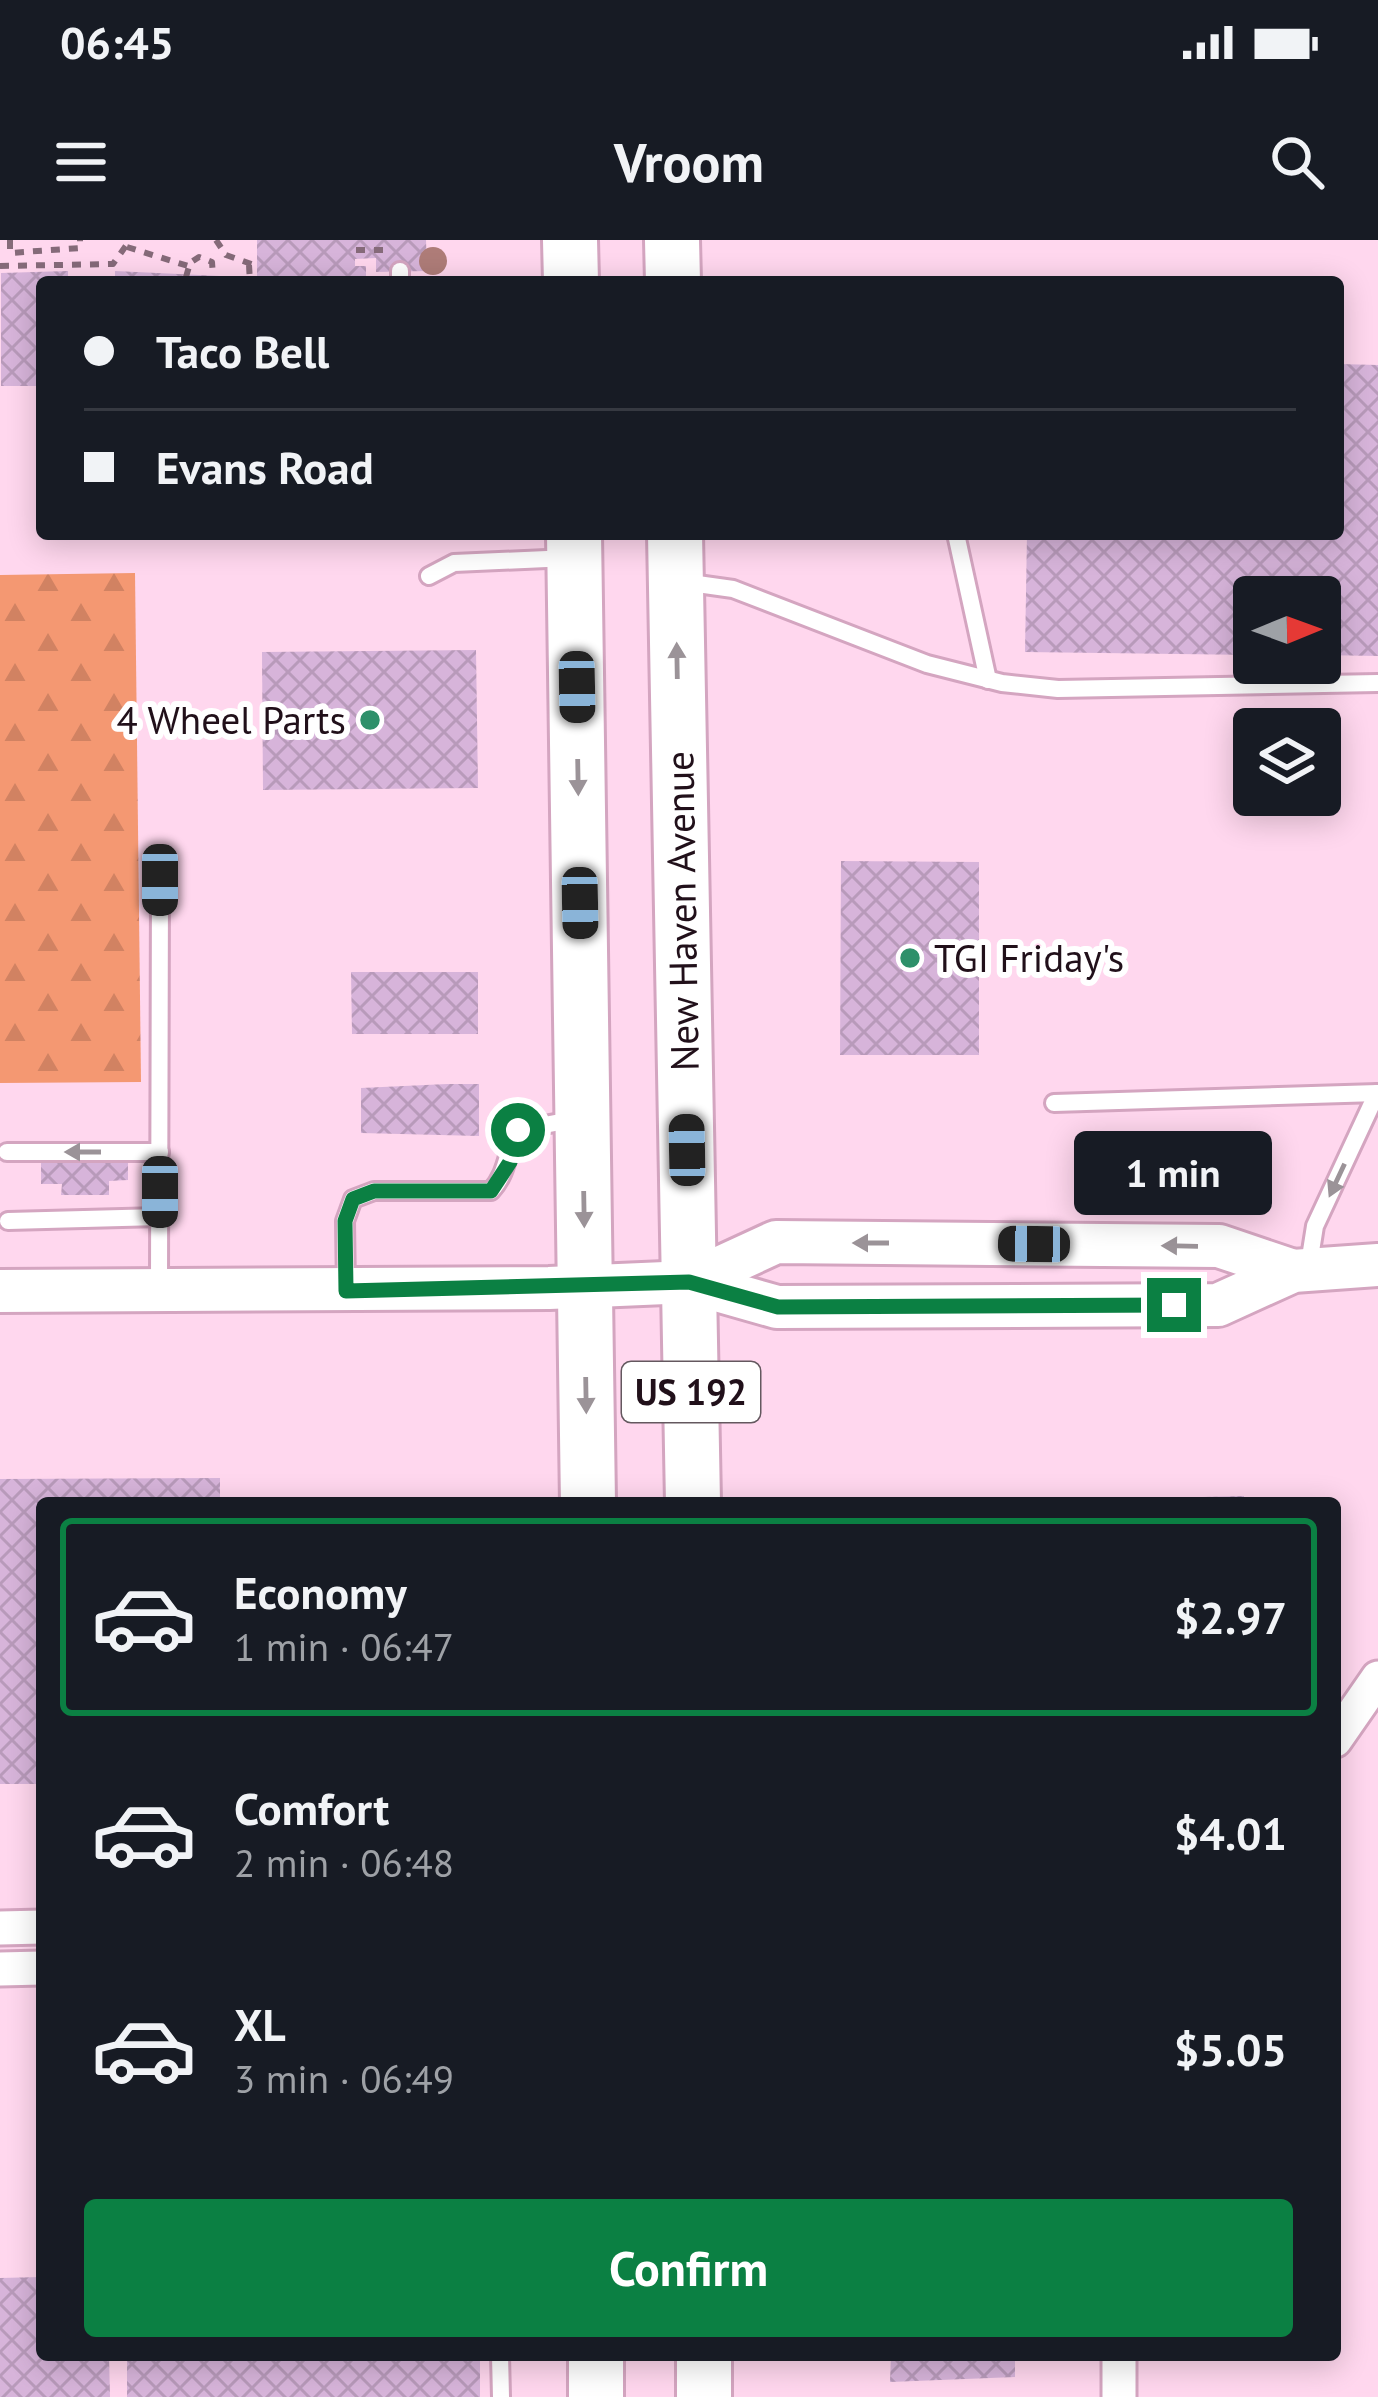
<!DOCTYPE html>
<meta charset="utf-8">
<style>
body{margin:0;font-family:"PT Sans",sans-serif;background:#20242c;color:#f1f3f6;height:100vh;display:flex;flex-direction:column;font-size:45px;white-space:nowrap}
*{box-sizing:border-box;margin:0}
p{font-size:39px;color:#9ea1a6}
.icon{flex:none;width:66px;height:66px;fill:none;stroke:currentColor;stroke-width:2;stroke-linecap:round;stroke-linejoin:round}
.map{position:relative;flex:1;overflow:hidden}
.sheet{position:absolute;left:36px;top:1257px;width:1305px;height:864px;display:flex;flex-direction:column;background:#171b24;border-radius:12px;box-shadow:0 6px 30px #0003}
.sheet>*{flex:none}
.guide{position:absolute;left:36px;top:36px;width:1308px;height:264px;border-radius:12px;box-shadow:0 6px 30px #0003;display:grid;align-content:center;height:264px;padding:0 48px;background:#171b24}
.needle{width:78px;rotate:89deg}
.buttons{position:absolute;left:1233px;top:336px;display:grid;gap:24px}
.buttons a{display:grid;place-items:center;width:108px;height:108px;border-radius:12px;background:#171b24;box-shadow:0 6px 30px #0003;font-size:60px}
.end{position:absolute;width:54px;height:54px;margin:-27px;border:15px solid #0b8043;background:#fff;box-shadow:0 0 0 6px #fff}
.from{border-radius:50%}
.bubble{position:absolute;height:84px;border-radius:12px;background:#171b24;box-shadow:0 6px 30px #0003;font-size:39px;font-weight:800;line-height:84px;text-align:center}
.car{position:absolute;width:36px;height:72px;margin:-36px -18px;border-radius:15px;box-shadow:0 0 9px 3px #0007;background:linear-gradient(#222 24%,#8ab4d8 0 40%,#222 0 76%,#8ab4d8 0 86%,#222 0)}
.guide b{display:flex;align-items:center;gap:42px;height:114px;font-size:45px}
.guide b+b{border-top:3px solid #363941}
.guide i{width:30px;height:30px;background:#f1f3f6}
ul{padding:21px 0 0;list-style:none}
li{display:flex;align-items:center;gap:36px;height:198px;margin:0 24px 18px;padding:0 24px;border:6px solid transparent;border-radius:12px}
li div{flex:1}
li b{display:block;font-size:45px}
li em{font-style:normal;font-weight:800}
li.selected{border-color:#0b8043}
li>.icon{width:108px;height:108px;stroke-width:1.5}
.cta{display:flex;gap:24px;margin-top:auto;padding:24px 48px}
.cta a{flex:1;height:138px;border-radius:12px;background:#0b8043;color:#fff;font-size:48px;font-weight:800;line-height:138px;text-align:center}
.status{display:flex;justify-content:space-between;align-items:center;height:84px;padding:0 60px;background:#171b24;direction:ltr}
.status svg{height:33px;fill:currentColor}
header{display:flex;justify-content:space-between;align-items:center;height:156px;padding:0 48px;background:#171b24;font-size:54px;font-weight:800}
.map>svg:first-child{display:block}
</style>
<div class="status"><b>06:45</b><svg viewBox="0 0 49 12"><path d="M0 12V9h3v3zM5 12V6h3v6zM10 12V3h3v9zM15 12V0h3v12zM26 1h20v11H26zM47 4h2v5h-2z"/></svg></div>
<header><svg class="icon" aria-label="menu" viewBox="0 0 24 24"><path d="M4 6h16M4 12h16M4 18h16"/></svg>Vroom<svg class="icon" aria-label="search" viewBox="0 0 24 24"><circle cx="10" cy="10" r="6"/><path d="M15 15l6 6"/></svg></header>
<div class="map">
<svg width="1378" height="2157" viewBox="0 0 1378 2157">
<defs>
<pattern id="forest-firs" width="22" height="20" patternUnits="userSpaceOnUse" patternTransform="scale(3)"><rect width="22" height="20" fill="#f49872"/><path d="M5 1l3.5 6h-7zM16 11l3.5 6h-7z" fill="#d18262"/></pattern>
<pattern id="building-cross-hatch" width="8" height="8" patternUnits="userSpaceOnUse" patternTransform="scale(3)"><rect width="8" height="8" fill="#d7b4da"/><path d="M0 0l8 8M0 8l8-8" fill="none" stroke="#b89aba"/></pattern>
</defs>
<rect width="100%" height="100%" fill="#ffd7ee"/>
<path fill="url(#forest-firs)" d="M135 333 141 842 0 843V335Z"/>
<g fill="url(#building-cross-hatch)">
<path d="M257 0H426L427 31 376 32V18L355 19V26H366V42H257Z"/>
<path d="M68 31V42H42V146H1V33Z"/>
<path d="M115 31 220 36V42H115Z"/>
<path d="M1338 124 1378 125V416L1320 415V357H1254V415L1025 412 1027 294H1338Z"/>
<path d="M476 410 478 548 263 550 262 412Z"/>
<path d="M841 621 979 622V815H840Z"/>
<path d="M351 732H478V794H352Z"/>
<path d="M447 844H479V896L361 893V848Z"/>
<path d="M111 901V919H128V940L109 941V955H61L62 944H41V917H56V902Z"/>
<path d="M220 1238V1263H42V1544H0V1239Z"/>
<path d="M1244 1256V1263H1118V1259Z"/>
<path d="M42 2037V2115H109L110 2157H0V2038Z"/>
<rect x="127" y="2115" width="353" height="42"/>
<path d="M891 2115H1015V2137L890 2142Z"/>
</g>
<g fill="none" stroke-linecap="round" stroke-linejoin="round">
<g stroke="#d4a5c0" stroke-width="22">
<g id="service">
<path d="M400 42V31"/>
<path d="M956 294 988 440"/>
<path d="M429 336 454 323 569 318"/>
<path d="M683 342 733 349 927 424 1002 443 1058 449 1378 443"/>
<path d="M1054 863 1378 853"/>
<path d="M7 912H160"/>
<path d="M8 981 160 977"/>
<path d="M1308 1030 1315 986 1377 853"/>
<path d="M159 1047 160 640"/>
<path d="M346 1049 345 981 353 959 374 951H491C509 931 506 911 518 890L576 879"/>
<path d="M500 2115 501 2157"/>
</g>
</g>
<g stroke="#d4a5c0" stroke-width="39">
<g id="minor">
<path d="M1335 1500 1378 1438"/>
<path d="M0 1688 42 1687"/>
<path d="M0 1729 42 1728"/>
<path d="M1119 2115V2157"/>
</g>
</g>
<g stroke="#d4a5c0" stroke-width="48">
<g id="tertiary">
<path d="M689 1042 776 1002 1219 1006 1293 1031"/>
<path d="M0 1051 549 1048 689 1042 777 1067 1218 1065 1293 1031 1378 1025"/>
</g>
</g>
<g stroke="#d4a5c0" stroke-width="60">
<g id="primary">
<path d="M570 0 571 42"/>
<path d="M672 0 673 42"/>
<path d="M574 294 588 1263"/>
<path d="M675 294 693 1263"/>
<path d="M596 2115V2157"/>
<path d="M704 2115V2157"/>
</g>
</g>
<g stroke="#856a79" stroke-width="6" stroke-dasharray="9 9" stroke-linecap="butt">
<path d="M10 0V13L80 8V0"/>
<path d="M216 0 226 15 257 26"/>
<path d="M127 7 188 26"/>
<path d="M356 10H388"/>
<path d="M249 25 250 42"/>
<path d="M0 26 113 24 130 0"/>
<path d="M186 37 190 23 199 17 212 22 213 36"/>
</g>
<use href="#service" stroke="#fff" stroke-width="16"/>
<use href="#minor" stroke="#fff" stroke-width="33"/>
<use href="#tertiary" stroke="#fff" stroke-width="42"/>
<use href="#primary" stroke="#fff" stroke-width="54"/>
</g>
<circle fill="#ae7c78" cx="433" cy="21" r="14"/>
<defs><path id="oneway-solid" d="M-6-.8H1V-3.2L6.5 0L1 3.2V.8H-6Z" transform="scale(3)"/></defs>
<g fill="#9b9398">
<use href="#oneway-solid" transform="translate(677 421) rotate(-91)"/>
<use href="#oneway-solid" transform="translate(578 537) rotate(89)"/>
<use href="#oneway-solid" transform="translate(83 912) rotate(180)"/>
<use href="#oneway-solid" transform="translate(1337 940) rotate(115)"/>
<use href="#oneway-solid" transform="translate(584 969) rotate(89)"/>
<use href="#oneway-solid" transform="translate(871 1003) rotate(-180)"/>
<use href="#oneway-solid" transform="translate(1180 1006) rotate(-179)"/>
<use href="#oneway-solid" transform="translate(586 1155) rotate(89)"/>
</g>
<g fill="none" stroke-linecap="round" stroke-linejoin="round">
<path stroke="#0b8043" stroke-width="15" d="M518 890 510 922 491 951H374L353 959 345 981 346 1051 689 1042 778 1067 1174 1065"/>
</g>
<g fill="#2e906a" stroke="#fff" stroke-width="4.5">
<circle cx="370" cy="480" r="12"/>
<circle cx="910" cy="718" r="12"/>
</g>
<g text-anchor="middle" stroke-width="12" stroke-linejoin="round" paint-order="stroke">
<rect fill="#fff" stroke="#64585f" stroke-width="3" x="622" y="1122" width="138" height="60" rx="9"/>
<g font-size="36" font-weight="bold" fill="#21101a">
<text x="691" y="1165">US 192</text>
</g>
<g font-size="39" fill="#21101a" stroke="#fff" text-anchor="end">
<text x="346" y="494">4 Wheel Parts</text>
<text x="934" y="732" text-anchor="start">TGI Friday's</text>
</g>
<g font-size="39" fill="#21101a" stroke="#fff">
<text transform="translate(682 671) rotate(-91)" y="14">New Haven Avenue</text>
</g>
</g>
</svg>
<div class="buttons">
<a><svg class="needle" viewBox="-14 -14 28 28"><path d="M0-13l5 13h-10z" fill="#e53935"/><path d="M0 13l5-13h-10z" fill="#9ea1a6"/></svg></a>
<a><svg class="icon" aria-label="layers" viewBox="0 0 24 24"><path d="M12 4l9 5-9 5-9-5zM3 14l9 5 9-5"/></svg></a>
</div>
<i class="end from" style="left:518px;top:890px"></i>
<i class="end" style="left:1174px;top:1065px"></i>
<div class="bubble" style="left:1074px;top:891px;width:198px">1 min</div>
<i class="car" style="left:577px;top:447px;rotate:179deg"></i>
<i class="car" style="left:160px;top:640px;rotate:180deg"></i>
<i class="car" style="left:580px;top:663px;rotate:179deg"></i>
<i class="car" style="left:687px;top:910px;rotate:359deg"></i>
<i class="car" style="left:160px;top:952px;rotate:180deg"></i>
<i class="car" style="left:1034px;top:1004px;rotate:271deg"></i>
<div class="guide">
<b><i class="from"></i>Taco Bell</b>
<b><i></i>Evans Road</b>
</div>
<section class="sheet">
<ul>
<li class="selected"><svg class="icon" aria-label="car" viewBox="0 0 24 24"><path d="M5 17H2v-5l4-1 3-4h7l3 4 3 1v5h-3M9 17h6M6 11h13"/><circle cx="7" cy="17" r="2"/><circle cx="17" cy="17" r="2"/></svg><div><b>Economy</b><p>1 min · 06:47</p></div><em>$2.97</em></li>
<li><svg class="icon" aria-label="car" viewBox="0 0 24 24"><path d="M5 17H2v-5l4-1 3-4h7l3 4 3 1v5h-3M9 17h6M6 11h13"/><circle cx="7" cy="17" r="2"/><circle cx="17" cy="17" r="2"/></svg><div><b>Comfort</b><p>2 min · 06:48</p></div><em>$4.01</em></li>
<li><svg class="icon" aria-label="car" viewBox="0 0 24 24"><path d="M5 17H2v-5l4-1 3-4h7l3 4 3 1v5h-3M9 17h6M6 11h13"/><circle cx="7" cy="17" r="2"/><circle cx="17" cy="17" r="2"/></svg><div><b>XL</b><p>3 min · 06:49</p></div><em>$5.05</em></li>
</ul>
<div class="cta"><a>Confirm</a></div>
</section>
</div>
